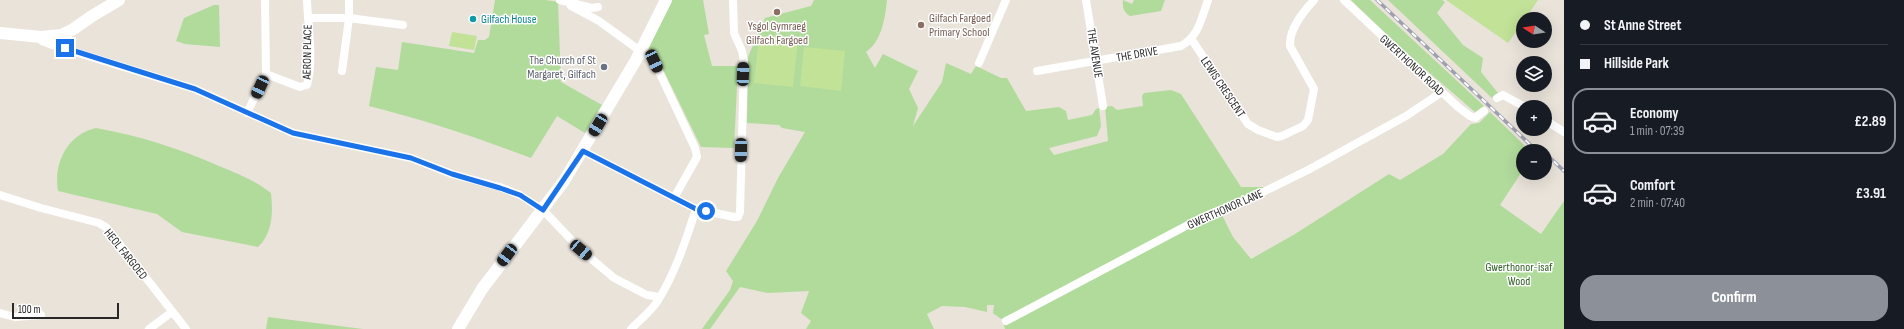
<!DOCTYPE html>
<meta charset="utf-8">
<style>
body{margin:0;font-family:"Sofia Sans Condensed",sans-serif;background:#242831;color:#f1f3f6;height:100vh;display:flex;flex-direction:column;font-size:15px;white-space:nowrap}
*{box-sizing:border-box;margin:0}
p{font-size:13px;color:#9ea1a6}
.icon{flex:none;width:22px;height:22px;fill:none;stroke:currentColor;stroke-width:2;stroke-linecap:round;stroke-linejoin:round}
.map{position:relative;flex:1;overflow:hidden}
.panel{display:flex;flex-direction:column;background:#171b24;width:340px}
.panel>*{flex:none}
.guide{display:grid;align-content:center;height:88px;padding:0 16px;background:#171b24}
.needle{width:26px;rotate:282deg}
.buttons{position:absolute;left:1516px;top:12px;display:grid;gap:8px}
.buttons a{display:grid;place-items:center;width:36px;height:36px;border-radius:50%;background:#171b24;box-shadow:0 4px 16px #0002;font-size:20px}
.scale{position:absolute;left:12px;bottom:10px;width:107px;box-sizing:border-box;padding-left:4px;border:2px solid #282828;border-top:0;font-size:11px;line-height:14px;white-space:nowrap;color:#282828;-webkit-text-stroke:3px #fff;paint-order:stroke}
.end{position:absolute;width:18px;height:18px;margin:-9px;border:5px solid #1a73e8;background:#fff;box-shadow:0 0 0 2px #fff}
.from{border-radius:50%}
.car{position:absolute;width:12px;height:24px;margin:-12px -6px;border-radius:5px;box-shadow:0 0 3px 1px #0007;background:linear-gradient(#222 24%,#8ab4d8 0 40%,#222 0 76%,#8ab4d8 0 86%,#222 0)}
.guide b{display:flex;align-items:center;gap:14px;height:38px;font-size:15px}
.guide b+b{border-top:1px solid #363941}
.guide i{width:10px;height:10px;background:#f1f3f6}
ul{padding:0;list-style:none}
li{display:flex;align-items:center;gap:12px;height:66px;margin:0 8px 6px;padding:0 8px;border:2px solid transparent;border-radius:16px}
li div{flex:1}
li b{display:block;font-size:15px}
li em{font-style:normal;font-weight:700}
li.active{border-color:#8c9099}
li>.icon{width:36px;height:36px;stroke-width:1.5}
.primary-button{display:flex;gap:8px;margin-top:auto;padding:8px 16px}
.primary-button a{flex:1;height:46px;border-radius:16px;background:#8c9099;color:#fff;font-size:16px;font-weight:700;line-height:46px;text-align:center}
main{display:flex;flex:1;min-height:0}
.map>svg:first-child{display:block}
</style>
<main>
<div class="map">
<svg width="1564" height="329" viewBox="0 0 1564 329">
<rect width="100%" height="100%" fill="#e9e3da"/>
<g fill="#b0db9b">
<path d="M495 0H546L558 2 561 82 602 105 585 133 557 116 531 158C478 138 425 120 369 106L376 67 398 70 402 42 474 53 478 40H485L489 37Z"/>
<path d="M669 0H703L709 34 704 35 712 66H738L734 148 701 147 658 59 649 51 647 42Z"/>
<path d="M814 0H887C885 18 882 41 866 52L875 68 883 54 918 71 909 89 918 108 913 126 942 82 946 63 971 74 976 66 1001 78H1007L1026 111 1059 107 1066 111 1068 120 1092 115 1096 109 1099 108 1101 126 1097 136 1049 148 1054 155 1108 141 1105 107 1112 106 1117 110 1143 106 1142 96 1144 93 1171 90 1181 94 1241 187H1266L1226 204 1228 213 1222 215 1233 237 1251 259 1295 234 1389 174 1400 180 1443 154 1471 124 1479 123 1490 112 1530 151H1523V170L1500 205 1541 234 1564 201V329H1005L1004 325 1147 249 1001 319 993 313 994 305H987V312L965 307 942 306 927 314 934 329H806L811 321 801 313 809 291 768 293 740 287 710 329H702L730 290 733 281 726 271 757 221 778 178 805 132 782 128 779 125 747 123 748 57 765 18 811 6Z"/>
<path d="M1123 0 1132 4 1134 0H1165L1161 11 1130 16C1124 13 1122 6 1123 0Z"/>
<path d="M1351 0H1370L1484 106 1475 112 1403 50Z"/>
<path d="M1388 0H1442L1445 2 1437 13 1463 45 1483 58 1481 72 1498 93 1492 98Z"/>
<path d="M214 5H219L220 47 185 44 176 41 184 18Z"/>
<path d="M96 128C140 136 178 148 219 166 238 174 255 180 271 193 273 212 273 233 258 247L182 232 157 214 58 191C53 163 68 134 96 128Z"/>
<path d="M268 317 363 329H266Z"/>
</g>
<g fill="#c1e297">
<path d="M1446 0H1538L1525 19H1523V22L1508 43Z"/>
<path d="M452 32 477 36 474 50 449 46Z"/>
<path d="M759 35 798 40 793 87 754 83Z"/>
<path d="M804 47 845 51 841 91 800 86Z"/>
</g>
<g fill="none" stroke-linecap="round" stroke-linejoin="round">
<g stroke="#fff" stroke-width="8">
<path d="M560 0 592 8 598 7"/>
<path d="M1086 0 1103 106"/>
<path d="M1344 0 1458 107 1470 116 1475 118 1484 111"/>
<path d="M571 6 599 21 654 61 695 148 697 157 674 198"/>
<path d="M308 18H349L403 25"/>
<path d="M41 37 42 41 52 45 195 89 293 133 411 158 452 174 500 187 520 195 543 210 581 250 614 278 647 295 659 297"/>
<path d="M1192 40 1248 124 1258 130 1277 137 1282 136 1303 126 1308 120 1314 89 1290 46C1289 29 1303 12 1314 0"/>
<path d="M979 63 1006 0"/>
<path d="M342 71 349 18V0"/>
<path d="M1037 71 1181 46C1199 36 1201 19 1208 0"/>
<path d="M266 74 300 87 307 85C314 59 308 27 307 0"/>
<path d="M1497 98 1503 95 1525 107"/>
<path d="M247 113 266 74 265 0"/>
<path d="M1545 120 1564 132"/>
<path d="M583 151 696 209 734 217H738L740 212 744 62 742 51 734 33 733 0"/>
<path d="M0 195 41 208 99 223 107 228 186 329"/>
<path d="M0 313 15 317 41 315"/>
<path d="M1006 321 1203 217 1257 195 1308 170 1406 116 1442 92"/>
<path d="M149 329 172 312"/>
<path d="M631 329C639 321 650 312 657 302 675 274 686 240 696 209"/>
</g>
<g stroke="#fff" stroke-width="12">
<path d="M0 33 41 37 61 35 72 30 92 16 119 0"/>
<path d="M458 329 482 289 564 181 636 60 666 0"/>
</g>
<g stroke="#9ea0b0" stroke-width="3.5">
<g id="rail">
<path d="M1377 0 1537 151"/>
<path d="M1545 153 1564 171"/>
</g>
</g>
<use href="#rail" stroke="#fff" stroke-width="2" stroke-dasharray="6" stroke-linecap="butt"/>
</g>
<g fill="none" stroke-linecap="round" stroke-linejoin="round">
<path stroke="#1a73e8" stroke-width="5" d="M65 48 195 89 293 133 411 158 452 174 500 188 520 195 543 210 583 151 696 209 706 211"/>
</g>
<g fill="#8d6e63" stroke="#fff" stroke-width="1.5">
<circle cx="777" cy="12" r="4"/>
<circle cx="921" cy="25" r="4"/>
</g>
<circle fill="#0f9aa8" stroke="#fff" stroke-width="1.5" cx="473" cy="19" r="4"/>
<circle fill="#6b7280" stroke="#fff" stroke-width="1.5" cx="604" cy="67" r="4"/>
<g text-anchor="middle" stroke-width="3" stroke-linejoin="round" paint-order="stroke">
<g font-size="12" fill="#785e54" stroke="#fff" text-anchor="start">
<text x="929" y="22">Gilfach Fargoed<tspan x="929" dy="14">Primary School</tspan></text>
<text x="777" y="30" text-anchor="middle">Ysgol Gymraeg<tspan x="777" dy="14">Gilfach Fargoed</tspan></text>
</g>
<g font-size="12" fill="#0d838f" stroke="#fff" text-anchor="start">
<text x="481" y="23">Gilfach House</text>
</g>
<g font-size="12" fill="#282828" stroke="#fff">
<text transform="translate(307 52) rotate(-89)" y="4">AERON PLACE</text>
<text transform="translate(1095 53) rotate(81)" y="4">THE AVENUE</text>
<text transform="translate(1137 54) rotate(-10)" y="4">THE DRIVE</text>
<text transform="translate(1412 65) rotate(43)" y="4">GWERTHONOR ROAD</text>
<text transform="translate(1223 87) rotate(56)" y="4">LEWIS CRESCENT</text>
<text transform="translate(1225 209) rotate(-24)" y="4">GWERTHONOR LANE</text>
<text transform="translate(126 254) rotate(51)" y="4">HEOL FARGOED</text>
</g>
<g font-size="12" fill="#5b616d" stroke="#fff" text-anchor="end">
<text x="596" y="64">The Church of St<tspan x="596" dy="14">Margaret, Gilfach</tspan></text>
</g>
<g font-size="12" fill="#2b5d1f" stroke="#fff">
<text x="1519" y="271">Gwerthonor-isaf<tspan x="1519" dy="14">Wood</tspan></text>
</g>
</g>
</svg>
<div class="buttons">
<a><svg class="needle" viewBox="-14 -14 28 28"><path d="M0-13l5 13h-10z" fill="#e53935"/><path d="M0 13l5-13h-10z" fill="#9ea1a6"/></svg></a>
<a><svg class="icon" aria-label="layers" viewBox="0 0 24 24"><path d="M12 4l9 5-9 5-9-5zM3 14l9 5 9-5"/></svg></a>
<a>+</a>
<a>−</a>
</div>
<div class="scale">100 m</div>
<i class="end from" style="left:706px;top:211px"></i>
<i class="end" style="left:65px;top:48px"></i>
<i class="car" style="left:654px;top:61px;rotate:155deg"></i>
<i class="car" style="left:743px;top:74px;rotate:2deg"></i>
<i class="car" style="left:260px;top:87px;rotate:205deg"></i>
<i class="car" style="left:598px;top:125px;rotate:211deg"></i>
<i class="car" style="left:741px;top:150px;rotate:181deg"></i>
<i class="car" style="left:581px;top:250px;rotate:130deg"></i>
<i class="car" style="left:507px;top:255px;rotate:217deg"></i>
</div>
<section class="panel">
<div class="guide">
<b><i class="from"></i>St Anne Street</b>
<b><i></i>Hillside Park</b>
</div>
<ul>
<li class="active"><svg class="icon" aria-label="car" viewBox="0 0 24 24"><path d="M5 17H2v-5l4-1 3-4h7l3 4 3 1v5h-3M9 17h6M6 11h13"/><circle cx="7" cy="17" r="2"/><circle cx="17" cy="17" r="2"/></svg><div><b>Economy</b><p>1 min · 07:39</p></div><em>£2.89</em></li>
<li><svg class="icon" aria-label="car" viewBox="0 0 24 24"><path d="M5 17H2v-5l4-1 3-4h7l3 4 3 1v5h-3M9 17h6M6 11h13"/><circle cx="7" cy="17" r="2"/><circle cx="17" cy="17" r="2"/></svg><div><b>Comfort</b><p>2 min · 07:40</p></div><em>£3.91</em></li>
</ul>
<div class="primary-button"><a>Confirm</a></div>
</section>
</main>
